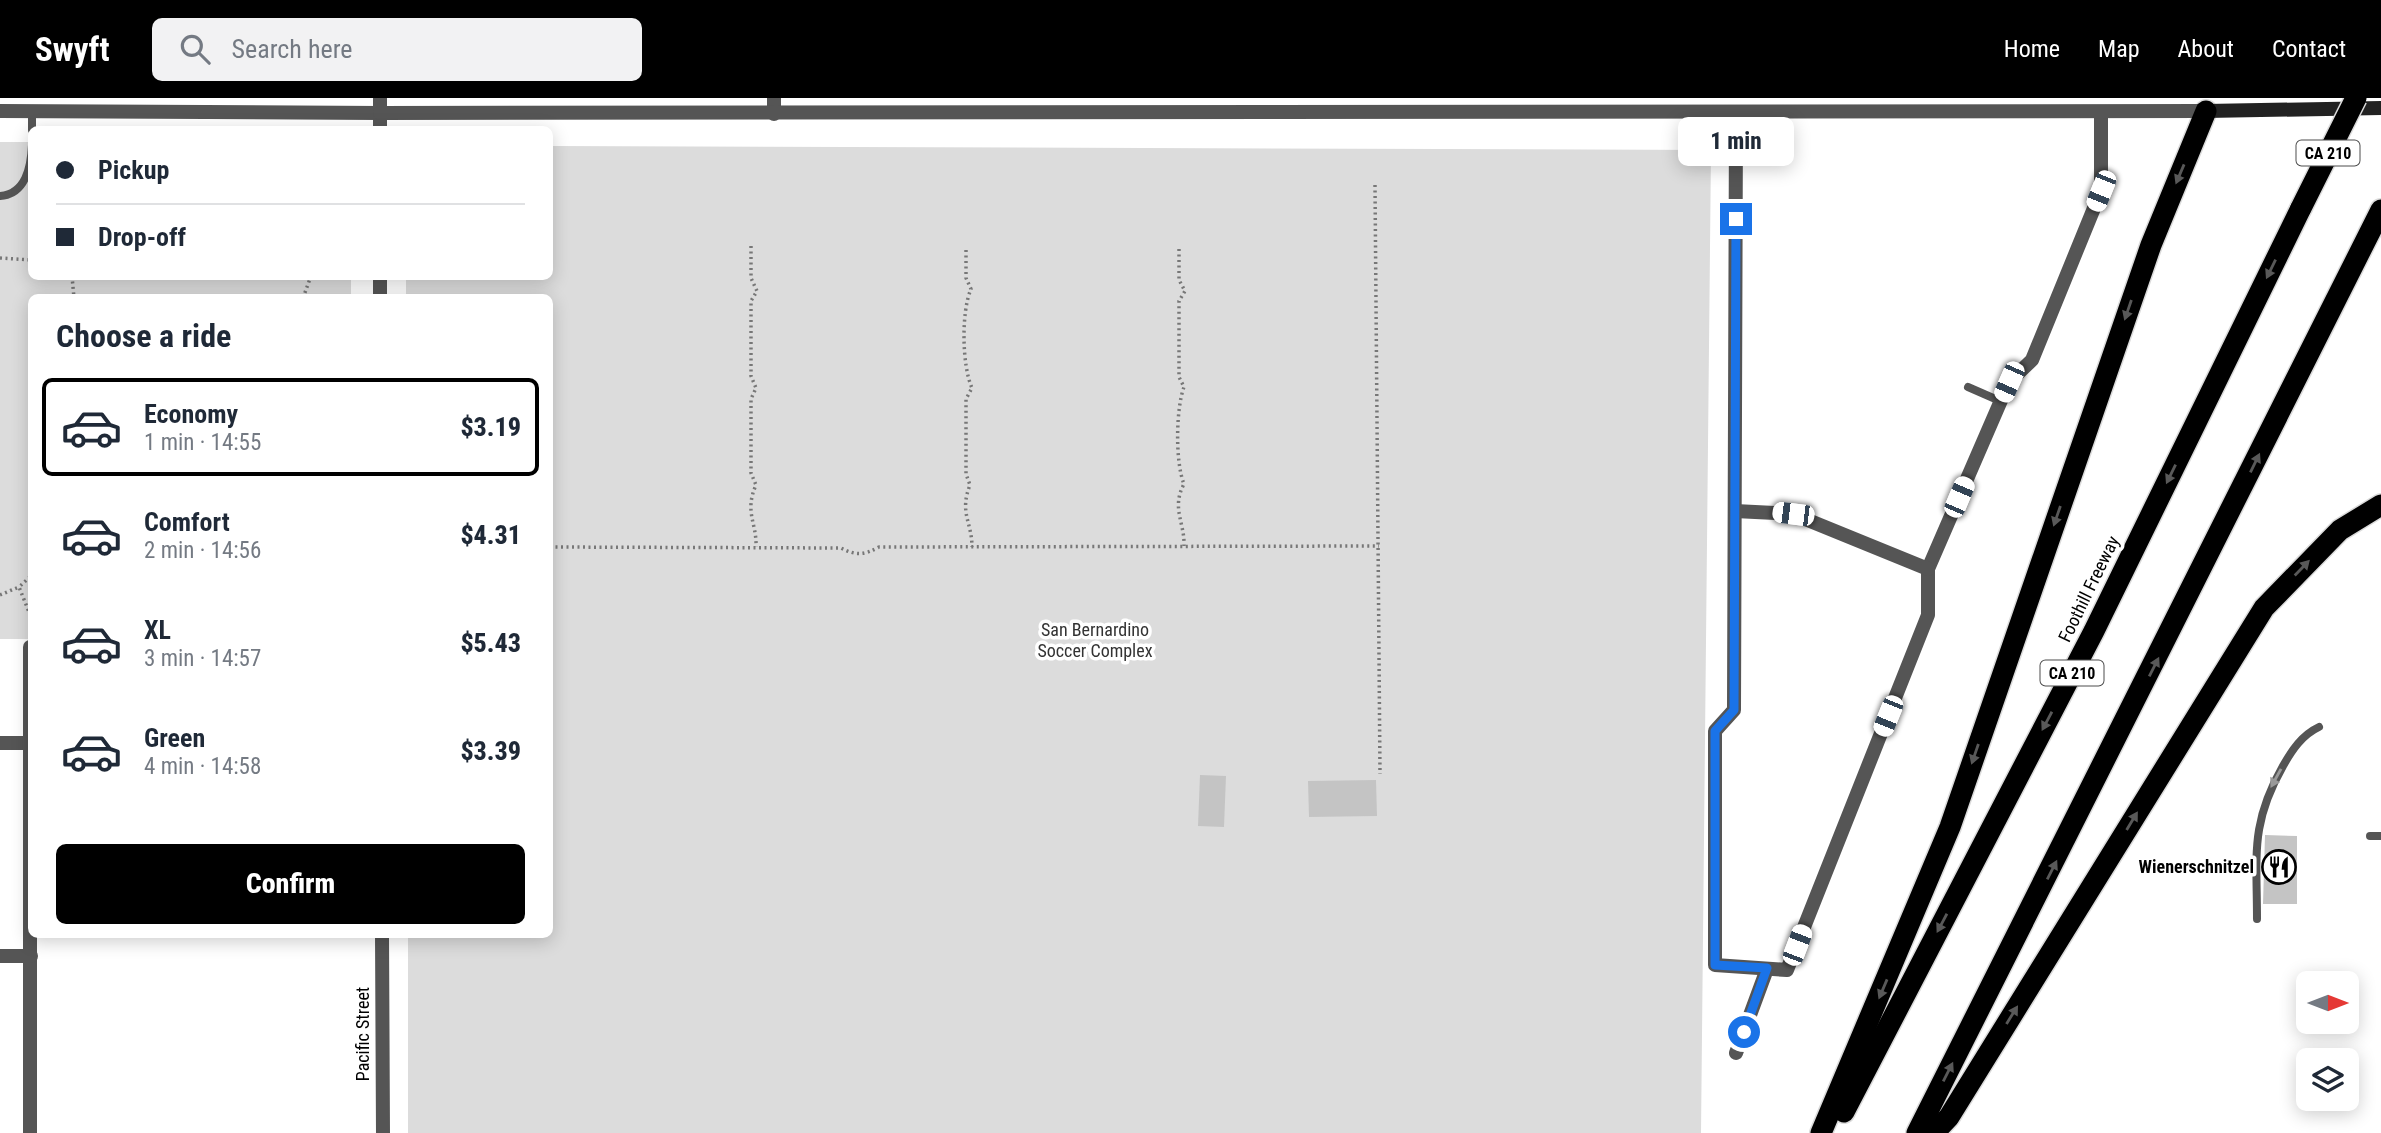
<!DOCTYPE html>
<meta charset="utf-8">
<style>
body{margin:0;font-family:"Roboto Condensed",sans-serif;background:#f2f2f3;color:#1f2937;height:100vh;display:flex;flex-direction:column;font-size:26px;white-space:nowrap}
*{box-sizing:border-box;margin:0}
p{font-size:23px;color:#747a83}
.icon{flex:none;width:38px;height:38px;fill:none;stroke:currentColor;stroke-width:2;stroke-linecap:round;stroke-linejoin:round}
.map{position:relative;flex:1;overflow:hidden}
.panel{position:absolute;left:28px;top:196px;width:525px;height:644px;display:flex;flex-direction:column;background:#fff;border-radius:10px;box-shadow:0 4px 18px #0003}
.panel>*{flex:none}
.top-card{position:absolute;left:28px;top:28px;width:525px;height:154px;border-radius:10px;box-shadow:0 4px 18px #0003;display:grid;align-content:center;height:154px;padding:0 28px;background:#fff}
.needle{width:46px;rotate:90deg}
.buttons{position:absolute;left:2296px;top:873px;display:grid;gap:14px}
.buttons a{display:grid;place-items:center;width:63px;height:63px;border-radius:10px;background:#fff;box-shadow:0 4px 18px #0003;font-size:35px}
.end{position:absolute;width:32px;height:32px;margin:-16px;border:9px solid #1a73e8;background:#fff;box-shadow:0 0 0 4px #fff}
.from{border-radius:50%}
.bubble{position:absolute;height:49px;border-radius:10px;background:#fff;box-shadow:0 4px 18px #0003;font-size:23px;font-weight:800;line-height:49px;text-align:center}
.car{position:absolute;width:21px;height:42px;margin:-21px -10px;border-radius:9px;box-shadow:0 0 5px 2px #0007;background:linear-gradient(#fff 24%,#345 0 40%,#fff 0 76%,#345 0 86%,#fff 0)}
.top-card b{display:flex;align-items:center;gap:24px;height:66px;font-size:26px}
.top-card b+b{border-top:2px solid #e0e1e3}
.top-card i{width:18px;height:18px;background:#1f2937}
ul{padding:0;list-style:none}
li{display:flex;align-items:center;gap:21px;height:98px;margin:0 14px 10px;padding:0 14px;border:4px solid transparent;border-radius:10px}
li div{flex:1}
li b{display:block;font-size:26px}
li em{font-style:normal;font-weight:800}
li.on{border-color:#000}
li>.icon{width:63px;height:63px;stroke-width:1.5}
h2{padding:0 28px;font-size:32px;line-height:84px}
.action{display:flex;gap:14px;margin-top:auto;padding:14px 28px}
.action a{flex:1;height:80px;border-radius:10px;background:#000;color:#fff;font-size:28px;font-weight:800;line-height:80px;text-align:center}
header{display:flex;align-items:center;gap:42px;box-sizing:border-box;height:98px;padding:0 35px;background:#000;color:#fff}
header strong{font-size:33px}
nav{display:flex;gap:38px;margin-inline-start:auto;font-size:24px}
.search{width:490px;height:63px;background:#f2f2f3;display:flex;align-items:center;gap:18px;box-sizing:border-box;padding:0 24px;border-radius:10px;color:#747a83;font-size:26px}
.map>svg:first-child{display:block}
</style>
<header>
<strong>Swyft</strong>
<div class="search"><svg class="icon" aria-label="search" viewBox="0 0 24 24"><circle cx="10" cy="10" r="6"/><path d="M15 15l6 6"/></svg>Search here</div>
<nav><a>Home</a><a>Map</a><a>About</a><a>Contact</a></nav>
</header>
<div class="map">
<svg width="2381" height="1035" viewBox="0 0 2381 1035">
<rect width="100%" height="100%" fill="#fff"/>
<g fill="#dcdcdc">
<path d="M0 44H31L32 178 351 179V199L32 200 31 541H0Z"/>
<path d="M550 48 1711 52 1701 1035H408V837L550 836V200L406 199V179L550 178Z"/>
</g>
<g fill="#c4c4c4">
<path d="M1200 677 1226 678 1224 729 1198 728Z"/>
<path d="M1376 682 1377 718 1309 719 1308 683Z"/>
<path d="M2265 737 2297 738V806H2263Z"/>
</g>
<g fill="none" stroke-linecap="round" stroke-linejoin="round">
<g stroke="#dbdbdb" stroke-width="24">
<g id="motorway">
<path d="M1844 1014 2094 533 2301 110"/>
<path d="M1821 1035 1950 729 2151 147 2206 13"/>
<path d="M1917 1035 2381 112"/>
<path d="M1934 1035 1949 1019 2264 510 2340 432 2381 407"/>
</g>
</g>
<g stroke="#777" stroke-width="3.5" stroke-dasharray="2 3.5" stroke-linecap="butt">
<path d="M1375 87 1380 676"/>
<path d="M751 148V180L757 193 751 203V278L756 290 751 301V375L756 387C744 414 757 425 756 449"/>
<path d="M1179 151V182L1185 193 1179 203V279L1184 289C1176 310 1175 364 1184 386 1171 410 1185 425 1184 448"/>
<path d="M966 152V180L971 191C961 214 962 268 972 290L966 301V376L970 387C959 415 972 424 972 449"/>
<path d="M0 160 32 162"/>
<path d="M72 178 74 200"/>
<path d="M303 200 311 178"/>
<path d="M550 449 841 450C857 458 864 457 879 449L1379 448"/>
<path d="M0 497 19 489"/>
<path d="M30 534 31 519 19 489 32 477"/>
</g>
<g stroke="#555" stroke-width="8">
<path d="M32 32V14"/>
<path d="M0 98C26 96 31 69 32 47"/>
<path d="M1968 289 2000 303"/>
<path d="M2370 738H2381"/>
<path d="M2257 821C2257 757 2250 726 2283 668 2292 652 2302 637 2319 629"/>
</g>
<g stroke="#555" stroke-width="14">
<path d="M0 13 380 15"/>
<path d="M1736 15 1734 612 1715 633V867L1787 872 1928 517V471L2009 284 2032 262 2101 93V14"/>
<path d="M774 16V0"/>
<path d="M1735 413 1793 416 1928 471"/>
<path d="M30 549V1035"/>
<path d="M0 645H32"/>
<path d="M0 858H31"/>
<path d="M1736 955 1767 871"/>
</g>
<g stroke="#555" stroke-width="14">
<path d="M380 0V32"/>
<path d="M380 15 2206 13"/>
<path d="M380 178V200"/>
<path d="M382 836 383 1035"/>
</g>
<path stroke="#222" stroke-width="14" d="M2206 13 2381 10"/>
<use href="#motorway" stroke="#000" stroke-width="21"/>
<g stroke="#dbdbdb" stroke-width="24" stroke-linecap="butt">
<path id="motorway-bridge" d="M2301 110 2356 0"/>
</g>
<use href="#motorway-bridge" stroke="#000" stroke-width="21"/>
</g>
<defs><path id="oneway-solid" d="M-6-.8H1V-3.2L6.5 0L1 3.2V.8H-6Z" transform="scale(1.75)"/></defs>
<g fill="#595959">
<use href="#oneway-solid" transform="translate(2180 76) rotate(113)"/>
<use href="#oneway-solid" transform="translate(2271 171) rotate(116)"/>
<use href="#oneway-solid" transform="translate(2128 212) rotate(109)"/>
<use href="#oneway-solid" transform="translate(2255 365) rotate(-64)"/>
<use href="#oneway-solid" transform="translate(2171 376) rotate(116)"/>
<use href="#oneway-solid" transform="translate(2057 418) rotate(109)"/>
<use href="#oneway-solid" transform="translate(2302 470) rotate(-46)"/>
<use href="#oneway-solid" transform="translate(2154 569) rotate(-63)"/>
<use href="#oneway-solid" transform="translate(2047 623) rotate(118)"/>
<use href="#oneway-solid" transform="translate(1975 656) rotate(109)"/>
<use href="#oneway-solid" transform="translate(2132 723) rotate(-59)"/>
<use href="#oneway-solid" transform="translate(2052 772) rotate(-63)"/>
<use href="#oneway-solid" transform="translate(1942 825) rotate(118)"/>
<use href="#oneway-solid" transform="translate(1883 891) rotate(113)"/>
<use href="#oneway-solid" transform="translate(2012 917) rotate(-58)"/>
<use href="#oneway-solid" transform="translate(1948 974) rotate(-63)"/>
</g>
<use fill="#999" href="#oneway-solid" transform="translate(2276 680) rotate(119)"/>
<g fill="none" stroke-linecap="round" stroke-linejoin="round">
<path stroke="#1a73e8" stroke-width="9" d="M1736 121 1734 612 1715 633V867L1767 870 1744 934"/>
</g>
<defs>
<g id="restaurant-ring" transform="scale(1.75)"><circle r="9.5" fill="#fff" stroke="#000" stroke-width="1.5"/><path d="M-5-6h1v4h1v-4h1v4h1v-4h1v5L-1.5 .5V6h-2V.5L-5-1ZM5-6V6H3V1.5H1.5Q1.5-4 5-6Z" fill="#000"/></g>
</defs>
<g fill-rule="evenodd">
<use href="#restaurant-ring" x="2279" y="769"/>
</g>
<g text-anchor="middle" stroke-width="7" stroke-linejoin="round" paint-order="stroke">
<g fill="#fff" stroke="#4c4c4c" stroke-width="2">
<rect x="2296.5" y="42.5" width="63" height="25" rx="5"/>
<rect x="2040.5" y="562.5" width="63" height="25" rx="5"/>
</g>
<g font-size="16" font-weight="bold" fill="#000">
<text x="2328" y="61">CA 210</text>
<text x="2072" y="581">CA 210</text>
</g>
<g font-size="18" fill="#000" stroke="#fff">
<text transform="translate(2089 491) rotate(-64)" y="6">Foothill Freeway</text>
<text transform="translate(363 936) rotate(-90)" y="6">Pacific Street</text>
</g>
<g font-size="18" fill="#333" stroke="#fff">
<text x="1095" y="538">San Bernardino<tspan x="1095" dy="21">Soccer Complex</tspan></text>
</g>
<g font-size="18" font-weight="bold" fill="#000" stroke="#fff" text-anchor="end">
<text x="2254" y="775">Wienerschnitzel</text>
</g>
</g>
</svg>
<div class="buttons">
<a><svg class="needle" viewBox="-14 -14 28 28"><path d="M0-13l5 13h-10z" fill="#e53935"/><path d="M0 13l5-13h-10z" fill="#747a83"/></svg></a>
<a><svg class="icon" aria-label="layers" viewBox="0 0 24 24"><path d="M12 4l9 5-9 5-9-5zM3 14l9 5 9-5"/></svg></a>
</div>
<i class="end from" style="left:1744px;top:934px"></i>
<i class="end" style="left:1736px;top:121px"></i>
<div class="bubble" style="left:1678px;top:19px;width:116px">1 min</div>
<i class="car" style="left:2101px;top:93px;rotate:202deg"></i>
<i class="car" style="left:2009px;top:284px;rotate:204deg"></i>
<i class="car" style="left:1959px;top:399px;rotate:23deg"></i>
<i class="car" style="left:1793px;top:416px;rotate:277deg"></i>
<i class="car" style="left:1888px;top:618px;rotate:202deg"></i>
<i class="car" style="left:1797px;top:847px;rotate:21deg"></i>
<div class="top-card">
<b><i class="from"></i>Pickup</b>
<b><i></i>Drop-off</b>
</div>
<section class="panel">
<h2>Choose a ride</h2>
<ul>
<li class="on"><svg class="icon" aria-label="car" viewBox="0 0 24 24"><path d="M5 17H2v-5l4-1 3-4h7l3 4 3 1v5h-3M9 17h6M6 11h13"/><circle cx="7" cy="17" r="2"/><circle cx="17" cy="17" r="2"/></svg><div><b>Economy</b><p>1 min · 14:55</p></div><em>$3.19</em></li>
<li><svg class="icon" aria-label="car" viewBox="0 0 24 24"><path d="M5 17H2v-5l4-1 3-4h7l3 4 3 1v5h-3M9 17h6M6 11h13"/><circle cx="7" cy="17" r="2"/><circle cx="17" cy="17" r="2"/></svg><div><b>Comfort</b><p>2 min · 14:56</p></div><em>$4.31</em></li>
<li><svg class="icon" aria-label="car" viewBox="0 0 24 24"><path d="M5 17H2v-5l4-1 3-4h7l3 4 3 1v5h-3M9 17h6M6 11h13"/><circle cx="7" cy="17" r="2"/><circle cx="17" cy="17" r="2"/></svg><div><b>XL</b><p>3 min · 14:57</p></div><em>$5.43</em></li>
<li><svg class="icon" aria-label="car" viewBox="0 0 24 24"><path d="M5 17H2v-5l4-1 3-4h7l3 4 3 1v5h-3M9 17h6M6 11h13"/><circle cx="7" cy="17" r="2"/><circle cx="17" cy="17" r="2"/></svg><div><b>Green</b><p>4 min · 14:58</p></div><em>$3.39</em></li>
</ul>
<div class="action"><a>Confirm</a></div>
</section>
</div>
